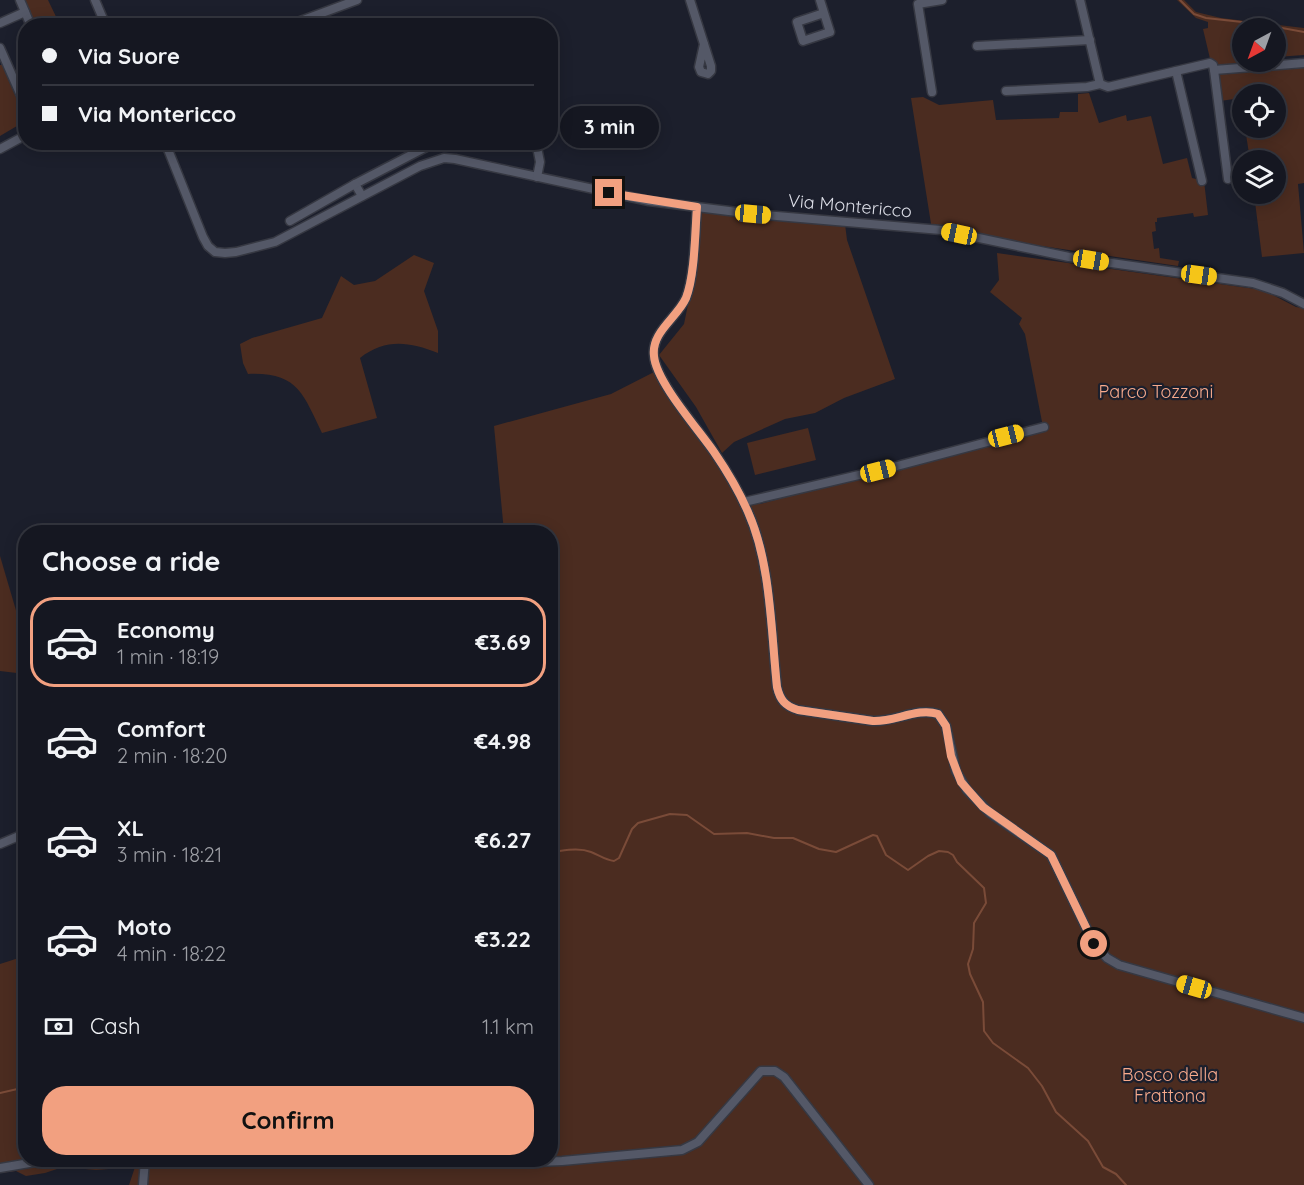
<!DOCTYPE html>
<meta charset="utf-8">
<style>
body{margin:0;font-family:Quicksand,sans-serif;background:#22242e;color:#f1f3f6;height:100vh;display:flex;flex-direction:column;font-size:22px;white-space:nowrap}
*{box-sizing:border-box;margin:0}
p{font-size:20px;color:#9d9fa5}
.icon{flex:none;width:33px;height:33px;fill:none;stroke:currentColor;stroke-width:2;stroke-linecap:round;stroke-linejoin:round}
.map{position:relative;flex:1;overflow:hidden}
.panel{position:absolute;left:18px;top:525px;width:540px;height:642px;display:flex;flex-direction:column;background:#151721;border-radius:24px;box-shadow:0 3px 15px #0003,0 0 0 2px #34363f}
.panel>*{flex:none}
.guide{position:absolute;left:18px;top:18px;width:540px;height:132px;border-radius:24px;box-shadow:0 3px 15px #0003,0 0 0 2px #34363f;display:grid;align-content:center;height:132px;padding:0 24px;background:#151721}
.needle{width:39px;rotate:221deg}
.fabs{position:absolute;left:1232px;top:18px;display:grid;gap:12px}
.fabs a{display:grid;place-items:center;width:54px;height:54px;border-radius:50%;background:#151721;box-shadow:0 3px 15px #0003,0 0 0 2px #34363f;font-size:30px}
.end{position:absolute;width:27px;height:27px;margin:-14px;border:8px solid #f2a080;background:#111;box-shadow:0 0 0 3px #111}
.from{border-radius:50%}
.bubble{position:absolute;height:42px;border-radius:21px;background:#151721;box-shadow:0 3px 15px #0003,0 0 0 2px #34363f;font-size:20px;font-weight:800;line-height:42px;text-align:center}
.car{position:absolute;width:18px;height:36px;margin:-18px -9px;border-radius:8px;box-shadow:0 0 4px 2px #0007;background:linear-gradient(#f5c518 24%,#345 0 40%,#f5c518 0 76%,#345 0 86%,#f5c518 0)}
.guide b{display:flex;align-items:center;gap:21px;height:57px;font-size:22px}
.guide b+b{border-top:2px solid #34363f}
.guide i{width:15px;height:15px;background:#f1f3f6}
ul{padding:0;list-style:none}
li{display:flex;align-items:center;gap:18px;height:90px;margin:0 12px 9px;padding:0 12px;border:3px solid transparent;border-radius:24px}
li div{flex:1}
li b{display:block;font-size:22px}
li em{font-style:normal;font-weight:800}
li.selected{border-color:#f2a080}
li>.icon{width:54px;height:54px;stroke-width:1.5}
h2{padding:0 24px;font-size:27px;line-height:72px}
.pay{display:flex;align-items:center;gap:15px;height:66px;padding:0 24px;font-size:22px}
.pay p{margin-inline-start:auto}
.action{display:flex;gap:12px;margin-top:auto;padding:12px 24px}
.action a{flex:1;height:69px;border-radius:24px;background:#f2a080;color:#111;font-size:24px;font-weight:800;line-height:69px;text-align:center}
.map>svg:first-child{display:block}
</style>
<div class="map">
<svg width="1304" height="1185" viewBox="0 0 1304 1185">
<rect width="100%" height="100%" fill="#1c1f2c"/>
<g fill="#4b2c20">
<path d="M21 0H48L60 25H33Z"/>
<path d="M1177 0H1184L1196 12 1221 18 1304 28V55L1276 57 1275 61V28H1242V62H1268V67L1304 64V183L1298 184 1304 253 1262 257 1254 194H1275V160H1250L1245 128H1275V94H1242V103L1241 98 1220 101 1203 29 1208 28V22L1196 18Z"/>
<path d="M0 65H2L25 118 22 123 0 136Z"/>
<path d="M1089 93 1099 123 1126 115 1127 121 1151 116 1163 164 1187 158 1192 178 1204 181 1208 215 1194 217 1193 213 1157 218V222H1155L1156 231 1152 232 1154 249 1159 248 1160 258 1179 261 1178 266 932 230 911 98 923 97 939 105 993 100 996 120 1059 118 1060 112H1078V94Z"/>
<path d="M700 205 845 224 847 240 895 379 844 398 815 413 785 419 734 442 722 453 696 407 659 355 684 324 695 270Z"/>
<path d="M997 253 1263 290 1296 307 1304 308V1185H129L135 1167 96 1170 63 1167 45 1173 26 1176 16 1171 0 1173V964L25 956 26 1160H550V532H504L494 426 611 394 658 370 744 504H760L1043 427 1025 334 1019 324 1022 318 990 292 999 280Z"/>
<path d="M414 255 434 263 424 291 438 331V353C409 342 386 338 360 358L377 418 322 433C303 394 298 372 248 374L243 363 240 344 252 338 322 318 341 276 354 285 375 281Z"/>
<path d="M808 428 816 460 755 475 747 443Z"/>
<path d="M0 556 25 641V674L0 671Z"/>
</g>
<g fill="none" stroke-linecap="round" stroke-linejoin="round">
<g stroke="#7a4b38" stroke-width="2">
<path d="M1180 0 1194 14 1206 18 1260 24 1304 32"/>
<path d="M550 852C563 851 578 847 591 852 599 855 605 860 614 861L619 858 632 829 638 823 670 814 687 815 714 834 747 833 774 838H793L819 849 836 852 873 835 877 836 886 855 908 870 928 856 939 851 948 852 953 855 957 862 984 888 986 903 974 923 973 949 968 964 970 974 983 1002 984 1031 993 1043 1028 1068 1042 1086 1056 1112 1088 1141 1103 1167 1116 1174 1126 1185"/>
<path d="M0 1093 26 1087"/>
</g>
<g stroke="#363842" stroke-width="11">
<g id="minor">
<path d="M20 0 31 26"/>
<path d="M95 0 106 26"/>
<path d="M690 0 711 66V71L708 74 701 72 699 67 704 44"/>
<path d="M820 0 830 32 803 41 797 22 824 13"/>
<path d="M1080 0 1100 84"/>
<path d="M0 23 25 12"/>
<path d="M287 26 357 0"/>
<path d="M977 46 1090 40"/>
<path d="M0 48 26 107"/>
<path d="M1214 70 1304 63"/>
<path d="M1176 71 1202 181"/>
<path d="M1006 91 1087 87 1100 84 1108 87 1210 63 1213 65 1214 70 1228 179"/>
<path d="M932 92 918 4 942 0"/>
<path d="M165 142 203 237 208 246 215 252 225 253 236 252 275 242 420 166 444 158 455 159 649 201 753 214 941 230 1069 257 1253 283 1283 293 1304 304"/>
<path d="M536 142 540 162 537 177"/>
<path d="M0 149 26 135"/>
<path d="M362 196 355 184 436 142"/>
<path d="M697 207C695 232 695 275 686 298 677 318 651 332 654 356 656 382 699 430 714 452 727 471 739 491 748 512 771 563 771 632 777 687 780 700 785 706 798 710L873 721C895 722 918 707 938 714L946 726 956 771 967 790 990 813 1051 855 1094 944 1107 958 1119 965 1304 1018"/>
<path d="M290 221 355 184"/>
<path d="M744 502 897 466 1044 427"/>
<path d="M0 844 26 833"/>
<path d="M498 1160 511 1163 562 1161 682 1150 698 1142 761 1071H775L784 1077 869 1185"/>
<path d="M0 1168 47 1160"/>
<path d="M143 1185 145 1160"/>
</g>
</g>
<use href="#minor" stroke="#545867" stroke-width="8"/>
</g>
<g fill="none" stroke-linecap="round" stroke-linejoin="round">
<path stroke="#f2a080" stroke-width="8" d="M609 193 697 207C695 232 695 275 686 298 677 318 651 332 654 356 656 382 699 430 714 452 727 471 739 491 748 512 771 563 771 631 777 687 780 700 785 706 798 710L873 721C895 722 918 707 938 714L946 726 951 756 961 782 983 807 1051 855 1094 944"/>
</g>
<g text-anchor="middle" stroke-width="4.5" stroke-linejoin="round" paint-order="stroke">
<g font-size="18" fill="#dcdee7" stroke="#1c1f2c">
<text transform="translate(850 206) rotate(5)" y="6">Via Montericco</text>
</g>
<g font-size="18" fill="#f8aa8c" stroke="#1c1f2c">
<text x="1156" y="398">Parco Tozzoni</text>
<text x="1170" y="1081">Bosco della<tspan x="1170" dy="21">Frattona</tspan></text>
</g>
</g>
</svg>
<div class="fabs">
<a><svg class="needle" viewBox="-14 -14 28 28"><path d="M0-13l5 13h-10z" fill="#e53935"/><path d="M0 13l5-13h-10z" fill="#9d9fa5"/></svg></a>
<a><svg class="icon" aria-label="locate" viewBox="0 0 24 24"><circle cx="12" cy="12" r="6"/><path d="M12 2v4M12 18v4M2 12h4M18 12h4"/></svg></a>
<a><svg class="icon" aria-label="layers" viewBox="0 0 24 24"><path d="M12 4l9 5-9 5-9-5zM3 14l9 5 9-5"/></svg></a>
</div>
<i class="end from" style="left:1094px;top:944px"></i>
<i class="end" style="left:609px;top:193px"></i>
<div class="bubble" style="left:560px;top:106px;width:99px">3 min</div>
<i class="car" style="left:753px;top:214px;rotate:95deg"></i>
<i class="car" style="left:959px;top:234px;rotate:282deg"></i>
<i class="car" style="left:1091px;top:260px;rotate:99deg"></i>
<i class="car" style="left:1199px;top:275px;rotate:98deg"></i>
<i class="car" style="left:1006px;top:436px;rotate:76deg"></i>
<i class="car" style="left:878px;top:471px;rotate:76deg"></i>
<i class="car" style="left:1194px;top:987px;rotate:286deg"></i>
<div class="guide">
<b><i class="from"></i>Via Suore</b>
<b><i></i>Via Montericco</b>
</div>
<section class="panel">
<h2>Choose a ride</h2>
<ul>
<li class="selected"><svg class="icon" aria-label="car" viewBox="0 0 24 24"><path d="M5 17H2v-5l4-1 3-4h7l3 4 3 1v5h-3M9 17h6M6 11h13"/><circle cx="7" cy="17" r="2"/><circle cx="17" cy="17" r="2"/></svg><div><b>Economy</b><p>1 min · 18:19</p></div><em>€3.69</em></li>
<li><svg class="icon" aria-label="car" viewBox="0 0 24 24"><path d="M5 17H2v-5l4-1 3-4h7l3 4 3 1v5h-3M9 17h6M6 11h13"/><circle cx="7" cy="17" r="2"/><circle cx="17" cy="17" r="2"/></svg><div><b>Comfort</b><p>2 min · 18:20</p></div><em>€4.98</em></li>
<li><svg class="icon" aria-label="car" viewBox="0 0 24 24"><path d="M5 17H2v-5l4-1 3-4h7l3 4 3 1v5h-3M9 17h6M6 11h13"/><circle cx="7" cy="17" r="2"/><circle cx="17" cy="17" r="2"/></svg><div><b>XL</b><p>3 min · 18:21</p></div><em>€6.27</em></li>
<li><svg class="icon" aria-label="car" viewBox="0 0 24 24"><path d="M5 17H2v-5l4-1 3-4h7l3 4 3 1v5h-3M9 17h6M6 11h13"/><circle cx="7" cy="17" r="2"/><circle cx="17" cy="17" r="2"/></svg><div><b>Moto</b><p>4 min · 18:22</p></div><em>€3.22</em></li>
</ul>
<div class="pay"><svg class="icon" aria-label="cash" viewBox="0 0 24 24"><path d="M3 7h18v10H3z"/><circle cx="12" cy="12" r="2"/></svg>Cash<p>1.1 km</p></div>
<div class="action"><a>Confirm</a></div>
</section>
</div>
